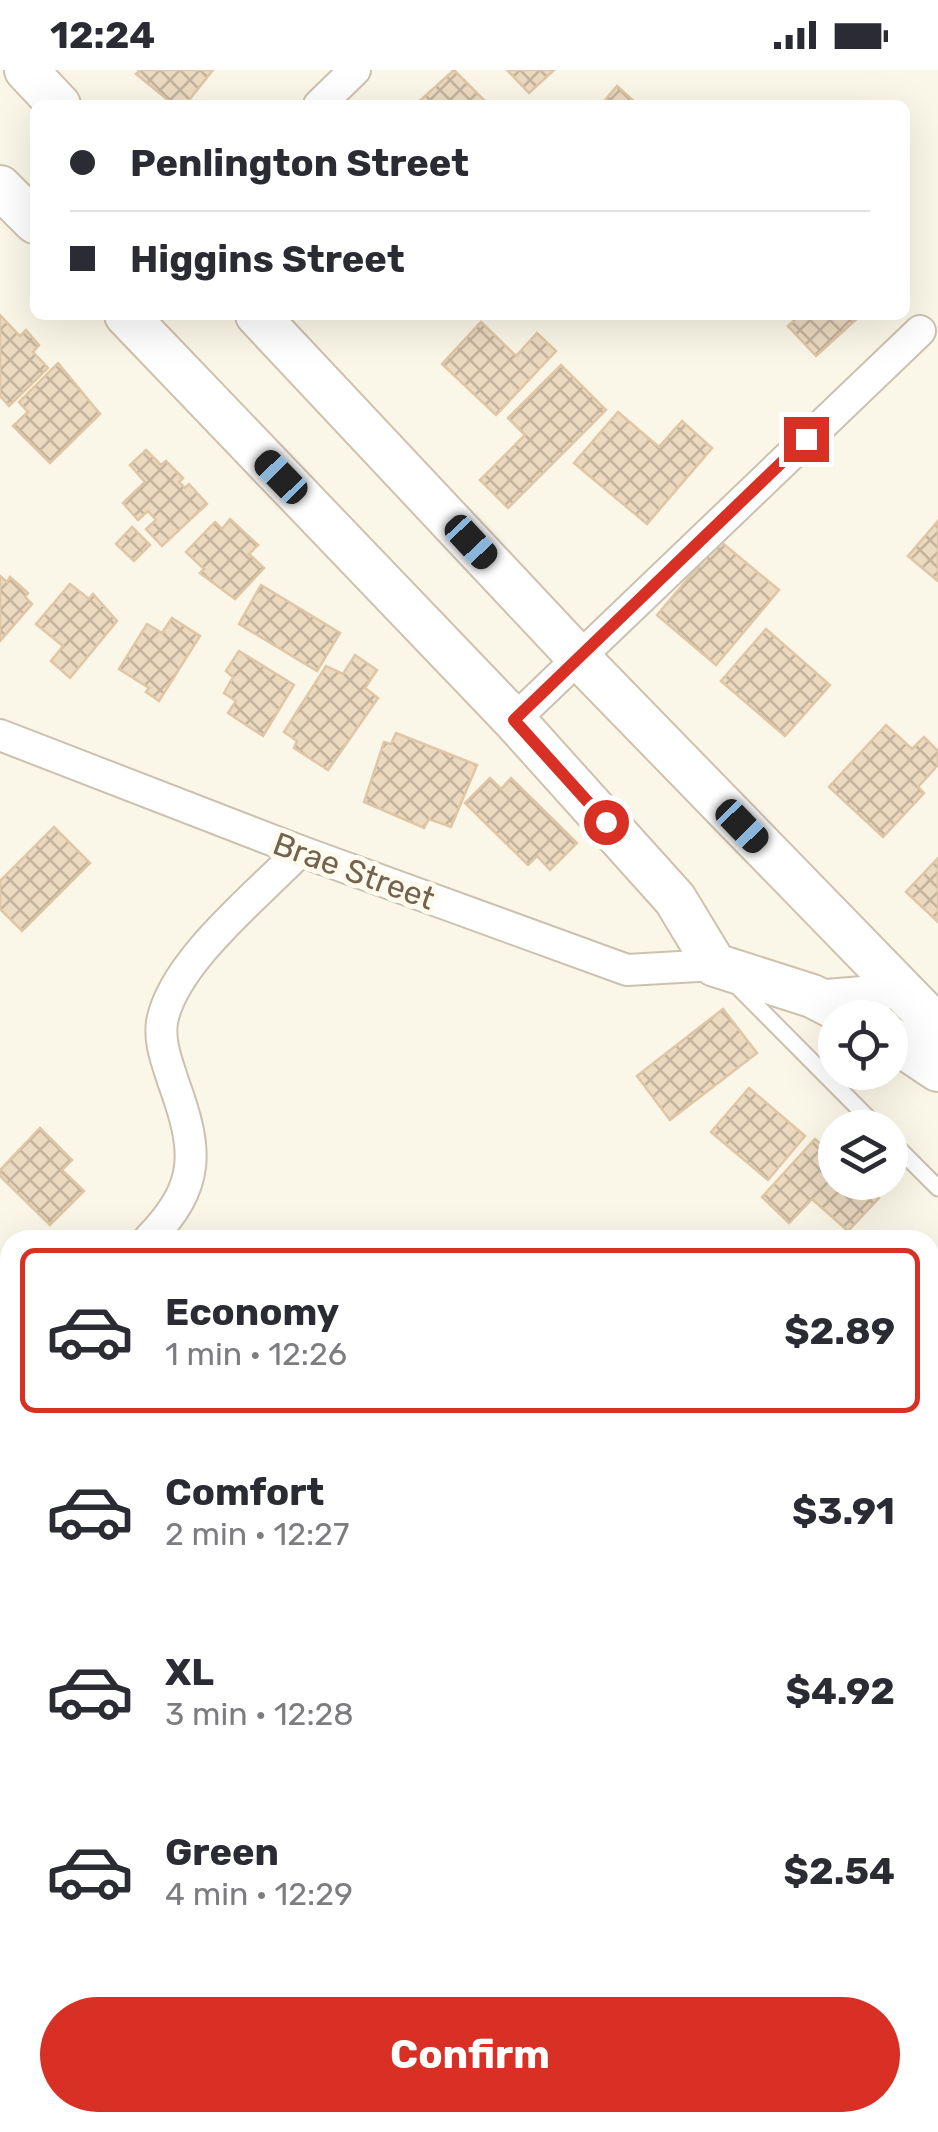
<!DOCTYPE html>
<meta charset="utf-8">
<style>
body{margin:0;font-family:Rubik,sans-serif;background:#f7f7f7;color:#2b2b33;height:100vh;display:flex;flex-direction:column;font-size:38px;white-space:nowrap}
*{box-sizing:border-box;margin:0}
p{font-size:32px;color:#7c7c81}
.icon{flex:none;width:55px;height:55px;fill:none;stroke:currentColor;stroke-width:2;stroke-linecap:round;stroke-linejoin:round}
.map{position:relative;flex:1;overflow:hidden}
.panel{position:absolute;left:0px;top:1160px;width:940px;height:902px;display:flex;flex-direction:column;background:#fff;border-radius:30px 30px 0 0;box-shadow:0 10px 40px #0002}
.panel>*{flex:none}
.top-card{position:absolute;left:30px;top:30px;width:880px;height:220px;border-radius:15px;box-shadow:0 10px 40px #0002;display:grid;align-content:center;height:220px;padding:0 40px;background:#fff}
.controls{position:absolute;left:818px;top:930px;display:grid;gap:20px}
.controls a{display:grid;place-items:center;width:90px;height:90px;border-radius:50%;background:#fff;box-shadow:0 10px 40px #0002;font-size:50px}
.end{position:absolute;width:45px;height:45px;margin:-22px;border:12px solid #d93025;background:#fff;box-shadow:0 0 0 5px #fff}
.from{border-radius:50%}
.car{position:absolute;width:30px;height:60px;margin:-30px -15px;border-radius:12px;box-shadow:0 0 8px 2px #0007;background:linear-gradient(#222 24%,#8ab4d8 0 40%,#222 0 76%,#8ab4d8 0 86%,#222 0)}
.top-card b{display:flex;align-items:center;gap:35px;height:95px;font-size:38px}
.top-card b+b{border-top:2px solid #e1e1e2}
.top-card i{width:25px;height:25px;background:#2b2b33}
ul{padding:18px 0 0;list-style:none}
li{display:flex;align-items:center;gap:30px;height:165px;margin:0 20px 15px;padding:0 20px;border:5px solid transparent;border-radius:15px}
li div{flex:1}
li b{display:block;font-size:38px}
li em{font-style:normal;font-weight:700}
li.active{border-color:#d93025}
li>.icon{width:90px;height:90px;stroke-width:1.5}
.cta{display:flex;gap:20px;margin-top:auto;padding:20px 40px}
.cta a{flex:1;height:115px;border-radius:60px;background:#d93025;color:#fff;font-size:40px;font-weight:700;line-height:115px;text-align:center}
.status{display:flex;justify-content:space-between;align-items:center;height:70px;padding:0 50px;background:#fff;direction:ltr}
.status svg{height:28px;fill:currentColor}
.map>svg:first-child{display:block}
</style>
<div class="status"><b>12:24</b><svg viewBox="0 0 49 12"><path d="M0 12V9h3v3zM5 12V6h3v6zM10 12V3h3v9zM15 12V0h3v12zM26 1h20v11H26zM47 4h2v5h-2z"/></svg></div>
<div class="map">
<svg width="938" height="2062" viewBox="0 0 938 2062">
<defs>
<pattern id="building-cross-hatch" width="8" height="8" patternUnits="userSpaceOnUse" patternTransform="scale(2.5)"><rect width="8" height="8" fill="#ecdac0"/><path d="M0 0l8 8M0 8l8-8" fill="none" stroke="#c4b49e"/></pattern>
</defs>
<rect width="100%" height="100%" fill="#fbf7e8"/>
<g fill="url(#building-cross-hatch)" stroke="#e0c6a4" stroke-width="2.5">
<path d="M140 0H213L185 35H174L136 4Z"/>
<path d="M454 0 486 32 415 35Z"/>
<path d="M507 0H554L529 23Z"/>
<path d="M617 16 638 35H601Z"/>
<path d="M0 245 20 266 26 260 39 275 33 282 48 298 9 336 0 326Z"/>
<path d="M800 245H861L816 286 788 256Z"/>
<path d="M481 252 516 286 537 263 556 281 496 345 442 294Z"/>
<path d="M58 293 100 344 50 393 13 356 28 342 19 332Z"/>
<path d="M561 295 606 340 508 438 480 410 525 365 508 348Z"/>
<path d="M618 342 659 377 682 351 712 378 647 454 574 393Z"/>
<path d="M146 380 161 395 166 391 183 408 179 412 185 418 189 414 207 434 162 476 146 459 156 450 148 441 138 450 123 433 145 412 130 395Z"/>
<path d="M230 449 258 475 249 484 264 498 235 529 200 503 204 499 186 482 215 452 222 459Z"/>
<path d="M938 451V511L908 486Z"/>
<path d="M132 457 150 475 134 491 116 474Z"/>
<path d="M720 471 779 520 716 595 657 545Z"/>
<path d="M0 506 7 512 10 507 28 523 25 527 32 534 0 571Z"/>
<path d="M70 514 89 529 93 524 117 551 70 608 51 591 63 576 36 554Z"/>
<path d="M261 515 340 563 317 601 239 554Z"/>
<path d="M172 548 200 566 159 631 146 622 149 618 119 599 147 554 162 563Z"/>
<path d="M766 559 830 615 785 666 721 611Z"/>
<path d="M239 581 294 615 263 666 228 643 236 631 224 623 233 607 226 601Z"/>
<path d="M355 585 377 600 365 618 378 628 328 700 294 678 297 671 284 662 326 596 343 604Z"/>
<path d="M886 655 912 679 924 667 938 681V695L918 717 924 723 883 767 829 717Z"/>
<path d="M396 663 477 695 451 757 429 749 424 758 364 732 384 672 391 674Z"/>
<path d="M490 708 501 719 511 708 577 773 550 800 537 786 528 795 465 733Z"/>
<path d="M54 757 90 793 22 861 0 839V811Z"/>
<path d="M938 788V852L906 822Z"/>
<path d="M723 939 757 983 670 1050 637 1006Z"/>
<path d="M749 1018 805 1066 768 1110 711 1062Z"/>
<path d="M40 1058 72 1090 62 1100 84 1121 50 1155 0 1106V1100Z"/>
<path d="M815 1069 835 1087V1112H862L879 1128 848 1161 812 1129 789 1153 762 1127Z"/>
<path d="M930 1193 938 1200V1238L930 1248Z"/>
<path d="M930 1468 938 1474V1546L930 1540Z"/>
</g>
<g fill="none" stroke-linecap="round" stroke-linejoin="round">
<g stroke="#ccc1af" stroke-width="19">
<g id="lane">
<path d="M736 915 878 1058"/>
<path d="M890 1070 938 1118"/>
</g>
</g>
<g stroke="#ccc1af" stroke-width="34">
<g id="street">
<path d="M319 35 355 0"/>
<path d="M514 650 920 261"/>
<path d="M0 665 300 781 627 900 715 895"/>
<path d="M815 926 874 921 907 926"/>
<path d="M148 1170C202 1115 198 1080 173 1011 167 992 159 973 162 952 173 892 258 825 300 781"/>
<path d="M0 1319 10 1309"/>
<path d="M837 2052 846 2062"/>
</g>
</g>
<g stroke="#cfc2ad" stroke-width="46">
<g id="secondary">
<path d="M26 0 59 35"/>
<path d="M0 117 35 152"/>
<path d="M126 245 514 650 675 829 715 895 812 926 855 948"/>
<path d="M257 245 577 586 938 957"/>
<path d="M890 968 938 1000"/>
<path d="M930 1364 938 1356"/>
<path d="M182 2062 193 2052"/>
</g>
</g>
<g stroke="#d3c0a5" stroke-width="6" stroke-dasharray="2.5 8" stroke-linecap="butt">
<path d="M930 1304 938 1296"/>
<path d="M114 2062 124 2052"/>
</g>
<use href="#lane" stroke="#fff" stroke-width="15"/>
<use href="#street" stroke="#fff" stroke-width="30"/>
<use href="#secondary" stroke="#fff" stroke-width="42"/>
</g>
<g fill="none" stroke-linecap="round" stroke-linejoin="round">
<path stroke="#d93025" stroke-width="12" d="M606 752 514 650 806 369"/>
</g>
<g text-anchor="middle" stroke-width="10" stroke-linejoin="round" paint-order="stroke">
<g font-size="32" fill="#73624e" stroke="#fefbee">
<text transform="translate(354 801) rotate(20)" y="11">Brae Street</text>
</g>
</g>
</svg>
<div class="controls">
<a><svg class="icon" aria-label="locate" viewBox="0 0 24 24"><circle cx="12" cy="12" r="6"/><path d="M12 2v4M12 18v4M2 12h4M18 12h4"/></svg></a>
<a><svg class="icon" aria-label="layers" viewBox="0 0 24 24"><path d="M12 4l9 5-9 5-9-5zM3 14l9 5 9-5"/></svg></a>
</div>
<i class="end from" style="left:606px;top:752px"></i>
<i class="end" style="left:806px;top:369px"></i>
<i class="car" style="left:281px;top:407px;rotate:316deg"></i>
<i class="car" style="left:471px;top:472px;rotate:137deg"></i>
<i class="car" style="left:742px;top:756px;rotate:136deg"></i>
<div class="top-card">
<b><i class="from"></i>Penlington Street</b>
<b><i></i>Higgins Street</b>
</div>
<section class="panel">
<ul>
<li class="active"><svg class="icon" aria-label="car" viewBox="0 0 24 24"><path d="M5 17H2v-5l4-1 3-4h7l3 4 3 1v5h-3M9 17h6M6 11h13"/><circle cx="7" cy="17" r="2"/><circle cx="17" cy="17" r="2"/></svg><div><b>Economy</b><p>1 min · 12:26</p></div><em>$2.89</em></li>
<li><svg class="icon" aria-label="car" viewBox="0 0 24 24"><path d="M5 17H2v-5l4-1 3-4h7l3 4 3 1v5h-3M9 17h6M6 11h13"/><circle cx="7" cy="17" r="2"/><circle cx="17" cy="17" r="2"/></svg><div><b>Comfort</b><p>2 min · 12:27</p></div><em>$3.91</em></li>
<li><svg class="icon" aria-label="car" viewBox="0 0 24 24"><path d="M5 17H2v-5l4-1 3-4h7l3 4 3 1v5h-3M9 17h6M6 11h13"/><circle cx="7" cy="17" r="2"/><circle cx="17" cy="17" r="2"/></svg><div><b>XL</b><p>3 min · 12:28</p></div><em>$4.92</em></li>
<li><svg class="icon" aria-label="car" viewBox="0 0 24 24"><path d="M5 17H2v-5l4-1 3-4h7l3 4 3 1v5h-3M9 17h6M6 11h13"/><circle cx="7" cy="17" r="2"/><circle cx="17" cy="17" r="2"/></svg><div><b>Green</b><p>4 min · 12:29</p></div><em>$2.54</em></li>
</ul>
<div class="cta"><a>Confirm</a></div>
</section>
</div>
